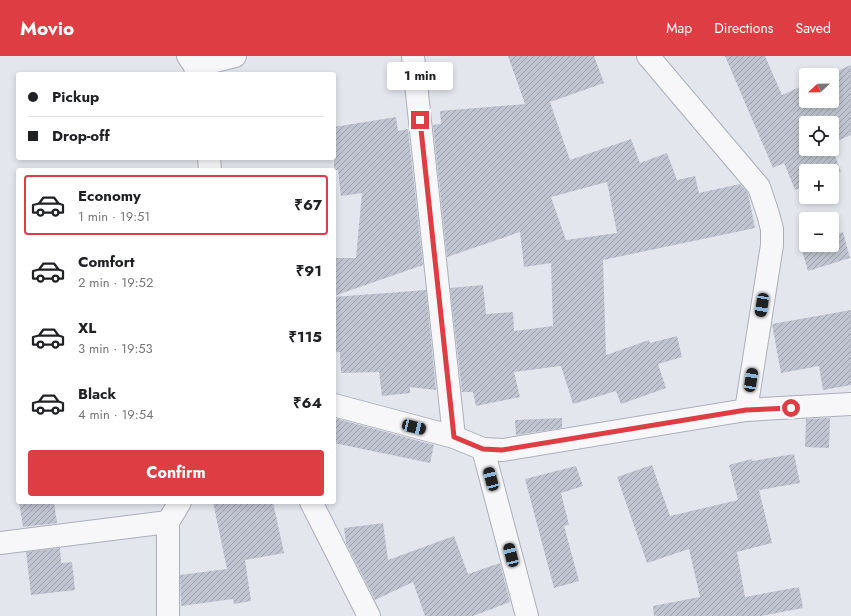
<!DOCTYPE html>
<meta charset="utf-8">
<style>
body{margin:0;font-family:Jost,sans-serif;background:#f2f2f2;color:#202124;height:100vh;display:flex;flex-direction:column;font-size:15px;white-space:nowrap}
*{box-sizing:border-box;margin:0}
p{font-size:13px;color:#757577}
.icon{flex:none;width:22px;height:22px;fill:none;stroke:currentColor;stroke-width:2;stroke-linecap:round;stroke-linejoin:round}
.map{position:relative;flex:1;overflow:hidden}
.side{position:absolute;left:16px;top:112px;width:320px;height:336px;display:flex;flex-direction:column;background:#fff;border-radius:4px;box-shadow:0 2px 6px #0003}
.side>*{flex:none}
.hud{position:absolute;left:16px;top:16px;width:320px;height:88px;border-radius:4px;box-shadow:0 2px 6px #0003;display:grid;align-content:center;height:88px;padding:0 12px;background:#fff}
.needle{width:26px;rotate:248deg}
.tools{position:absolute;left:799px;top:12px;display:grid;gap:8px}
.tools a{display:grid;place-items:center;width:40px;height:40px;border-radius:4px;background:#fff;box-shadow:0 2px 6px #0003;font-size:20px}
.end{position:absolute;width:18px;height:18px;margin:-9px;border:5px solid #dd3d43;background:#fff;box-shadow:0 0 0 2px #fff}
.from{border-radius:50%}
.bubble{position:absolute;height:28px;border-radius:4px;background:#fff;box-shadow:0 2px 6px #0003;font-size:13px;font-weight:700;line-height:28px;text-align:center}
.car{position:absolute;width:12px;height:24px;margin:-12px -6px;border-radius:5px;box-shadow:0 0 3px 1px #0007;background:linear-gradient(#222 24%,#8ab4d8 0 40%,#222 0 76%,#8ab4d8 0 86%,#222 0)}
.hud b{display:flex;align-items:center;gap:14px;height:38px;font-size:15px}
.hud b+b{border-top:1px solid #e0e0e0}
.hud i{width:10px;height:10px;background:#202124}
ul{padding:7px 0 0;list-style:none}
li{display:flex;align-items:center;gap:12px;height:60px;margin:0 8px 6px;padding:0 4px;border:2px solid transparent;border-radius:4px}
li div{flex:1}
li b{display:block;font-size:15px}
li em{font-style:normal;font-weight:700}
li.selected{border-color:#dd3d43}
li>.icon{width:36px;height:36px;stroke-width:1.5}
.cta{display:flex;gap:8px;margin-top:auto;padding:8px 12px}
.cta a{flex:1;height:46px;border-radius:4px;background:#dd3d43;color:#fff;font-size:16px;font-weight:700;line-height:46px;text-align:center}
header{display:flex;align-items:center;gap:24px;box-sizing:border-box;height:56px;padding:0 20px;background:#dd3d43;color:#fff}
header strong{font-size:19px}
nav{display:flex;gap:22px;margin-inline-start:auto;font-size:14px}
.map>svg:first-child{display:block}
</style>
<header>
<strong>Movio</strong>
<nav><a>Map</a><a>Directions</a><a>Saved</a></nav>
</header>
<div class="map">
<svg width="851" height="560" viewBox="0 0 851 560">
<defs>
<pattern id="building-hatch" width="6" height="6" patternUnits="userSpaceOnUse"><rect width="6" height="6" fill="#c0c4d0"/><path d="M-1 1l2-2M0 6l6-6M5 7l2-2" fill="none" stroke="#9ca0ab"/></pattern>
</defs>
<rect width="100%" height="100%" fill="#e3e6ed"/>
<g fill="url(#building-hatch)" fill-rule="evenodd">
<path d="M508 0H594L604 27 550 46 570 104 631 83 640 107 667 97 677 124 695 120 699 137 740 128 748 137 755 172 603 204 606 299 649 284 650 287 677 280 682 301 658 308 666 332 621 348 616 335 573 348 561 310 514 316 520 341 476 350 473 336H462L450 232 483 229 486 258 513 256 514 275 553 270 551 207 524 211 520 176 447 201 433 69 441 68 440 55 525 48ZM607 126 617 177 566 184 551 141Z"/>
<path d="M725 0H765L782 39 806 28V45H832V19H828L851 9V79L832 87V67H806V93H832V91L841 116 832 119V115H806V129L795 134 784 107 773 112Z"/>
<path d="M396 61 398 75 408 73 423 209 334 240V202H356L362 137 341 140 338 114H334V71Z"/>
<path d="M843 176 850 202 808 215 800 188 806 187V189H832V179Z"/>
<path d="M426 234 436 334 410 331V337L382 340 379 316 341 317 340 296H334V241Z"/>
<path d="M851 254V329L823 334 819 310 781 317 772 268Z"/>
<path d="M334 362 434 389 430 407 334 387Z"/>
<path d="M562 362V372L516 379 515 364Z"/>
<path d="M830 362 829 392 805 391 806 363Z"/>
<path d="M794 398 800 427 759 434 772 487 737 496 745 541 799 531 803 552 761 560H654L653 550 700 541 689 493 647 507 617 421 652 409 670 460 738 444 729 409 752 403V405Z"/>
<path d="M576 410 583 430 561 437 569 469 564 470 579 525 554 532 525 423Z"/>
<path d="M19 446H54L57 467 23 471Z"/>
<path d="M213 446H273L284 497 245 504 251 545 234 548 233 543 181 550 180 519 227 513Z"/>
<path d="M383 467 388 504 454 480 468 518 500 507 510 546 473 560H425L413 526 375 544 346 487 344 472Z"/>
<path d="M60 492 61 507 72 506 75 534 31 539 26 496Z"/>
</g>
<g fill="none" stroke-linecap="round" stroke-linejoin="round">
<g stroke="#abafbb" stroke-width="24">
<g id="minor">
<path d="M413 0 454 381"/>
<path d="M648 0 759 131 768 158 772 173V189L746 354"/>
<path d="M195 10 235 0"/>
<path d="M483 393 527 560"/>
<path d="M168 466V560"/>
<path d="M0 487 168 466 180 446"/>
</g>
</g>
<g stroke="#abafbb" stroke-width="24">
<g id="tertiary">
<path d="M188 0 195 10 196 18"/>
<path d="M209 102 210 114"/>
<path d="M334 349 454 381 483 393 503 394 746 354 851 348"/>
<path d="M311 446 369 560"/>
</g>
</g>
<use href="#minor" stroke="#f7f7fa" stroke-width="22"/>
<use href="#tertiary" stroke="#f7f7fa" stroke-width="22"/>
</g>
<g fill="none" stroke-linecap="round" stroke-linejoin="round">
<path stroke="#dd3d43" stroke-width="5" d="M420 64 454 381 483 393 502 394 746 354 791 352"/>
</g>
</svg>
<div class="tools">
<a><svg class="needle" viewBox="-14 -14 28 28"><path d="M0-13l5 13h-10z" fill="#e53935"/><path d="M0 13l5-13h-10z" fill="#757577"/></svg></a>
<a><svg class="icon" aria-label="locate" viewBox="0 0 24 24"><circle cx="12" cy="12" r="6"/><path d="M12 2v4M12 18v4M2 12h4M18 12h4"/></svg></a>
<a>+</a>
<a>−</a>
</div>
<i class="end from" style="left:791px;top:352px"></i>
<i class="end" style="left:420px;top:64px"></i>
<div class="bubble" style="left:387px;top:6px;width:66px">1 min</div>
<i class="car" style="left:762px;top:249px;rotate:189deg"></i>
<i class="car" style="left:751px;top:324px;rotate:9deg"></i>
<i class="car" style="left:414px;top:371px;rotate:104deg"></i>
<i class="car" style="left:491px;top:423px;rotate:345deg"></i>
<i class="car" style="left:511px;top:499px;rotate:346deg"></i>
<div class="hud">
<b><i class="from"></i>Pickup</b>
<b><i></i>Drop-off</b>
</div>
<section class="side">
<ul>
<li class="selected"><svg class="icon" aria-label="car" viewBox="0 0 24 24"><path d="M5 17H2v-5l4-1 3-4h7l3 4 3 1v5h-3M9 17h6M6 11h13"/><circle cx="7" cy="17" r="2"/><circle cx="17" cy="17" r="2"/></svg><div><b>Economy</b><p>1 min · 19:51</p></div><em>₹67</em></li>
<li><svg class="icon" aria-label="car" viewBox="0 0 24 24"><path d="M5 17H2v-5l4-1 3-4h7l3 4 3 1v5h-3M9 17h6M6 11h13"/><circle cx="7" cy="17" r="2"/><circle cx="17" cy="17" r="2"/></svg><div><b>Comfort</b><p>2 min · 19:52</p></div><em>₹91</em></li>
<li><svg class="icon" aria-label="car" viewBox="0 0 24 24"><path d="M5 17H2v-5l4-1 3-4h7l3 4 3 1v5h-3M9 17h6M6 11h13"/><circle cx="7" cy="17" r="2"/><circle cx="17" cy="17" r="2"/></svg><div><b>XL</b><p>3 min · 19:53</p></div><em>₹115</em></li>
<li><svg class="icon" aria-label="car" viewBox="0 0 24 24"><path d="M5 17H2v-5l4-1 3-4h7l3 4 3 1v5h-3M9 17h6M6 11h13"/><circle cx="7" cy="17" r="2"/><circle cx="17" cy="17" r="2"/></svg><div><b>Black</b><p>4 min · 19:54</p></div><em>₹64</em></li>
</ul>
<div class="cta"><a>Confirm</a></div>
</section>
</div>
